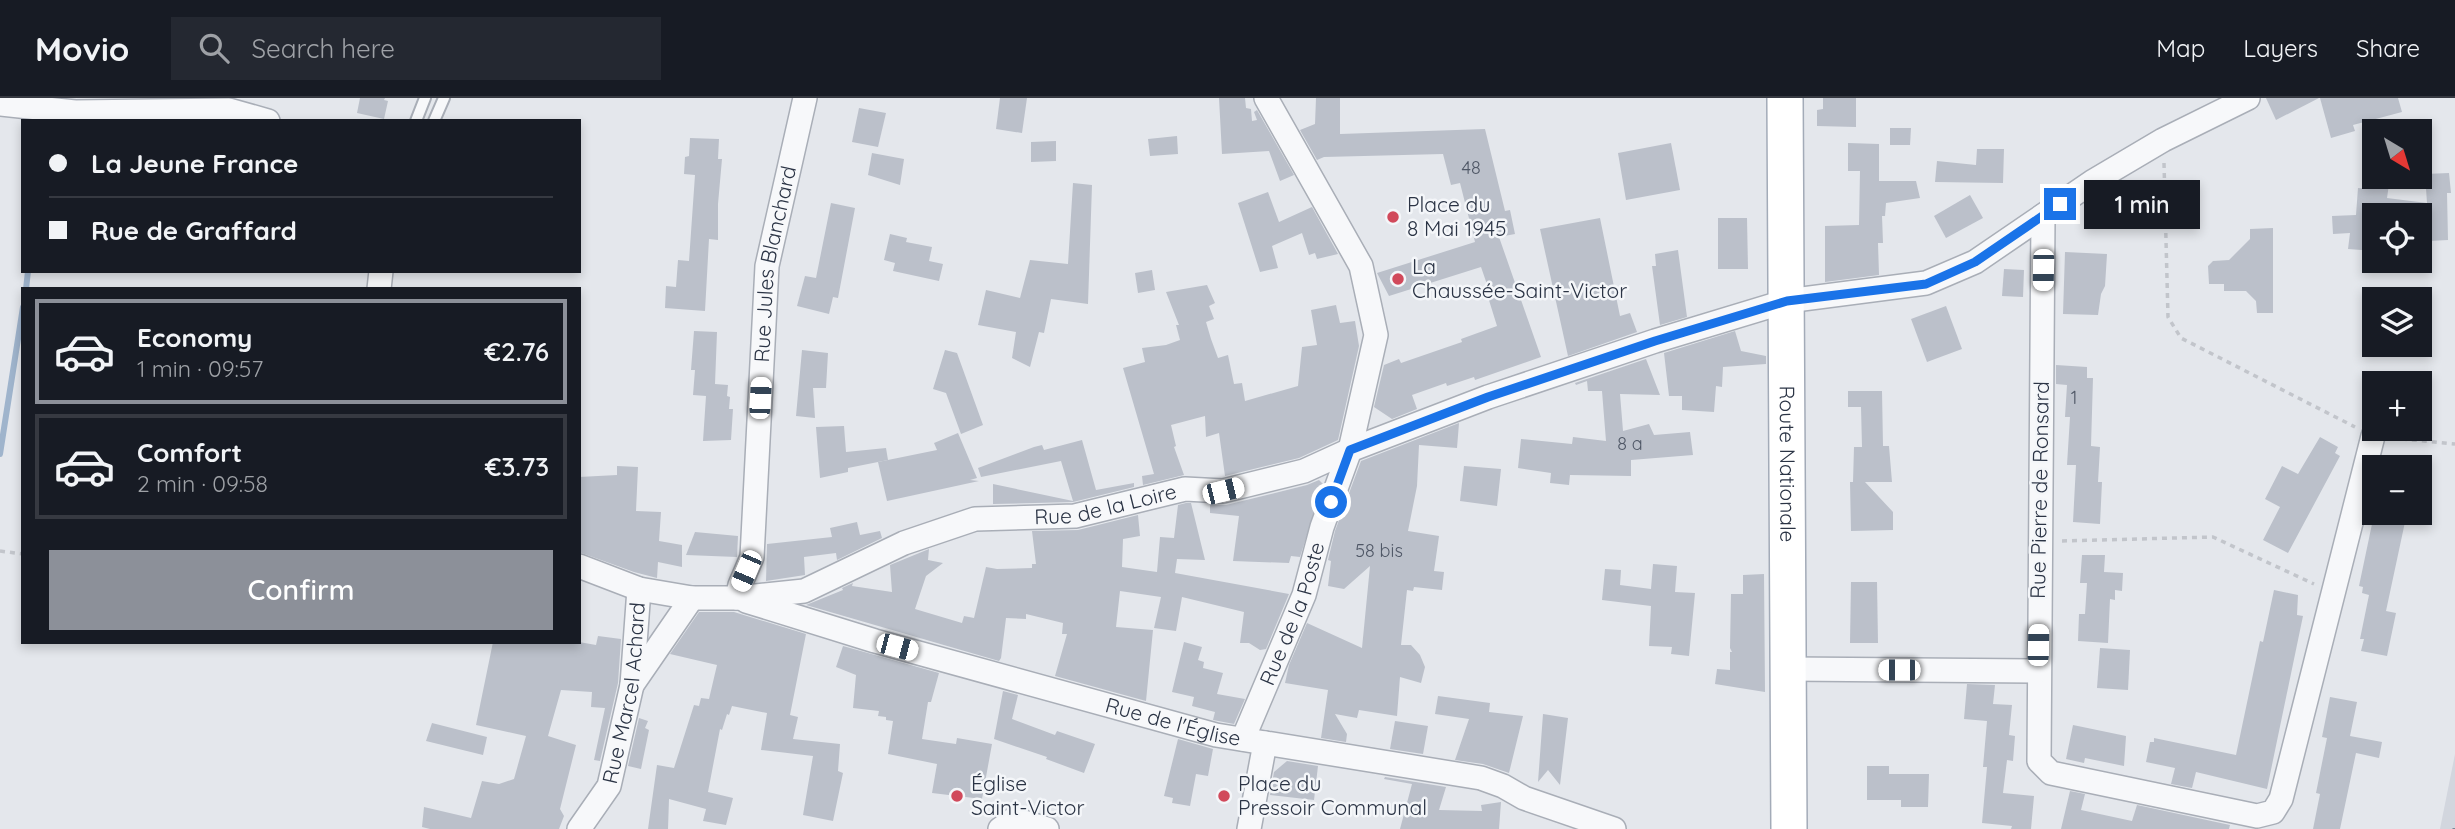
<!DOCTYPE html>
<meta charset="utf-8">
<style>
body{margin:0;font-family:Quicksand,sans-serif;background:#242831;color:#f1f3f6;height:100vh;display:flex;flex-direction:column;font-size:26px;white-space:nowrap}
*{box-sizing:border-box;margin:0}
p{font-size:23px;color:#9ea1a6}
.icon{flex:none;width:38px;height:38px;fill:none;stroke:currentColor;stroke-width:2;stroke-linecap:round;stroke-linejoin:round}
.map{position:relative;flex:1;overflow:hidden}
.side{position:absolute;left:21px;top:189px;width:560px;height:357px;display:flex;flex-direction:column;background:#171b24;border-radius:0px;box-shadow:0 4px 10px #0003}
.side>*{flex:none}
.hud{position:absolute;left:21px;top:21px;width:560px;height:154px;border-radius:0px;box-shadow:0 4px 10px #0003;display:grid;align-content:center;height:154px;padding:0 28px;background:#171b24}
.needle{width:46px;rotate:142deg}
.controls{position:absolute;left:2362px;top:21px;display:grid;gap:14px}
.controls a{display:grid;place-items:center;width:70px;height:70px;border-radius:0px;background:#171b24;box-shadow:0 4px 10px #0003;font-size:35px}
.end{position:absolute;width:32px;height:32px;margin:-16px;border:9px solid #1a73e8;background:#fff;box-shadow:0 0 0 4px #fff}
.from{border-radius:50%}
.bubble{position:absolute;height:49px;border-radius:0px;background:#171b24;box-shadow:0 4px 10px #0003;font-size:23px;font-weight:600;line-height:49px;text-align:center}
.car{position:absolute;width:21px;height:42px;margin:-21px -10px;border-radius:9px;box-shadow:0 0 5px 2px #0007;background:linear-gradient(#fff 24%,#345 0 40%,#fff 0 76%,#345 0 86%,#fff 0)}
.hud b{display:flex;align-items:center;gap:24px;height:66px;font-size:26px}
.hud b+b{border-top:2px solid #363941}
.hud i{width:18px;height:18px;background:#f1f3f6}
ul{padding:12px 0 0;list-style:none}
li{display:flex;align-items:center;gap:21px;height:105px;margin:0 14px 10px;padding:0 14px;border:4px solid #363941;border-radius:0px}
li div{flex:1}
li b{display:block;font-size:26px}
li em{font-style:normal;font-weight:600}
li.selected{border-color:#8c9099}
li>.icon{width:63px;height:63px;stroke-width:1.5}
.button{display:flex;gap:14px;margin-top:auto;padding:14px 28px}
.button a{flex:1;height:80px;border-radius:0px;background:#8c9099;color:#fff;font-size:28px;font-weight:600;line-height:80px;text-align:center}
header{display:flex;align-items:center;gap:42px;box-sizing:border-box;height:98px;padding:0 35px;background:#171b24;border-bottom:2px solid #363941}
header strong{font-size:33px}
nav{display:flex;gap:38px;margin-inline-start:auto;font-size:24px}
.search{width:490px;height:63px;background:#242831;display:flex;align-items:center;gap:18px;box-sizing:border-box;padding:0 24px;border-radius:0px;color:#9ea1a6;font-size:26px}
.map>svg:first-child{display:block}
</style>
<header>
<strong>Movio</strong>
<div class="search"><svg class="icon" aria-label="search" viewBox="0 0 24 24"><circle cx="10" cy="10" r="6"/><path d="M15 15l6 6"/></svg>Search here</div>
<nav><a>Map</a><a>Layers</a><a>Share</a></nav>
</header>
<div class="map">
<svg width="2455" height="731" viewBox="0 0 2455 731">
<rect width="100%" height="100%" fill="#e4e7ec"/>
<path fill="#d2d6de" d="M2455 656V731H2440Z"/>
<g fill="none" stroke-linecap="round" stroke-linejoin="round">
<g stroke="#9fb4cc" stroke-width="6">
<path d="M26 191 28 173"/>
<path d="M0 356 23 209"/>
</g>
</g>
<g fill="#bbc0ca">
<path d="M360 0H385L384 2 388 3 384 21 357 15Z"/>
<path d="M1000 0H1027L1022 35 996 31Z"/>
<path d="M1219 0H1245L1246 10 1251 11 1252 23 1257 22 1254 14 1257 12 1294 77 1280 83 1269 53 1222 56Z"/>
<path d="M1316 0H1340V36L1485 31 1505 113 1510 112 1515 136 1499 139 1541 259 1475 282 1474 279 1447 288 1446 285 1412 297 1417 311 1392 321 1374 309 1384 267 1399 261 1401 265 1462 244 1461 241 1497 228 1488 199 1491 198 1481 169 1389 198 1377 175 1475 144 1460 85 1451 87 1443 56 1324 59 1317 62 1300 32 1315 26Z"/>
<path d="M1823 0H1856V29L1817 28V12L1823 11Z"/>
<path d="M2266 0H2319L2276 22Z"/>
<path d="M2320 0H2398L2402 14 2353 27 2355 33 2331 40Z"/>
<path d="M859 10 886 15 878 49 852 44Z"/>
<path d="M1890 30H1911L1910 47H1890Z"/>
<path d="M1177 38 1178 56 1150 58 1148 41Z"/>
<path d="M690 40 719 41 718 61H722L718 106V142L709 141 705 213 665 210 666 188 676 189 678 162 689 163 695 77 684 76 685 59 689 58Z"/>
<path d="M1056 43V63L1031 64V44Z"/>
<path d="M1671 45 1680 92 1626 102 1618 55Z"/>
<path d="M1848 45 1879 46V83H1916L1920 100 1886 105 1885 118H1882L1883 145H1878L1879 177 1825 184V128L1859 127 1860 73H1848Z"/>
<path d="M1977 51H2004L2003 85 1935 84 1937 63 1976 67Z"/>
<path d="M872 55 904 61 900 87 868 77Z"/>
<path d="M2449 75 2451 95H2447L2448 142 2429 143 2428 117H2375V153L2348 151 2350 135 2333 136 2332 118 2356 117 2358 90 2368 91 2369 79H2390L2387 100 2427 105 2425 76Z"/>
<path d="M1073 85 1092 87 1088 206 1051 201 1044 235 1039 234 1030 269 1012 260 1016 234 978 227 986 192 1020 200 1030 162 1068 166Z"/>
<path d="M1268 94 1279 124 1312 109 1338 156 1317 161 1315 155 1309 157 1302 135 1272 148 1278 170 1260 174 1238 105Z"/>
<path d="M1970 97 1983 120 1946 140 1934 118Z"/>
<path d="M2161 99V125L2111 127 2110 100Z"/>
<path d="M831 105 855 110 838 200 833 199 829 216 797 208 805 178 816 180Z"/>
<path d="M1600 120 1620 218 1630 215 1637 234 1568 258 1540 131Z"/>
<path d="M1718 120H1747L1748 171H1718Z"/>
<path d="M2273 130V215H2257L2256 203 2246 193H2224V186H2209L2208 168 2213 163 2229 162 2250 141V131Z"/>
<path d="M890 136 907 140 906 144 932 149 929 163 943 166 939 183 893 173 895 165 884 162Z"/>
<path d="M1678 152 1687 219 1660 227 1652 168H1656L1655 156Z"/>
<path d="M2065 154 2107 156 2105 188 2101 196 2098 217 2063 216Z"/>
<path d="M2004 171 2024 172 2023 199 2002 198Z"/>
<path d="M1152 172 1155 192 1138 195 1135 175Z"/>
<path d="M1207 187 1215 205 1209 208 1214 221 1206 224 1211 241 1218 260 1228 257 1234 286 1242 285 1245 303 1298 288 1302 249 1317 247 1311 212 1336 207 1340 225 1355 223 1359 248 1338 342 1299 360 1225 378 1219 335 1206 339 1205 318 1171 327 1176 348 1174 349 1184 377 1143 387 1142 378 1154 376 1123 270 1145 264 1142 250 1166 247 1180 242 1176 227H1179L1166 194Z"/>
<path d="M1946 208 1962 251 1927 264 1911 221Z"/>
<path d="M694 233 717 234 715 286 728 287 727 298 730 299 729 311H733L731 342 703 343 706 298 693 297 695 272H691Z"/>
<path d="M1735 233 1741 253 1766 258V266L1723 269 1722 289 1716 288 1714 314 1682 312V298H1669L1664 255Z"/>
<path d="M802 252 828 255 826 290H813L815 320 796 318Z"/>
<path d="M945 252 957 255 983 327 961 336 946 295 933 291Z"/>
<path d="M1646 261 1660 297 1620 296 1623 333 1649 326 1654 337 1690 334 1693 357 1631 362V378L1570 377 1569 387 1550 385 1551 375 1518 370 1521 341 1572 346 1573 339 1606 343 1602 293H1588L1587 283 1576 287 1575 285Z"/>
<path d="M2056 267 2087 269V280H2093L2091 348 2100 349 2098 384H2102L2100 426 2073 424 2076 367H2067L2070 319H2065L2067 287 2056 286Z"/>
<path d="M1848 293H1882L1883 348H1889L1892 384H1865L1893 414V432L1851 433 1850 384H1853L1854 349H1862L1861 309H1848Z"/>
<path d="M1459 325 1457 350 1419 347 1417 388 1408 433 1439 438 1434 473 1444 474 1442 492 1414 489 1413 493 1407 492 1401 547H1411L1420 557 1425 569 1421 585 1400 579 1397 618 1359 612 1357 620 1335 616 1347 636 1346 644 1321 640 1328 592 1285 585 1289 567 1307 525 1362 550 1370 468 1344 491 1328 488 1331 463 1328 462 1335 433 1361 363Z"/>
<path d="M844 328 846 354 886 350 888 362 848 370V374L820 380 816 329Z"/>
<path d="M958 335 977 380 970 382 979 383 887 403 878 364 937 352 934 345Z"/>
<path d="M2320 339 2338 349 2335 355 2340 358 2288 455 2263 442 2280 409 2265 401 2282 368 2298 376Z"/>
<path d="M1082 342 1096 392 1134 385V389L1073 404 993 406V386L1073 403 1061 363 981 379 978 370 1034 349 1042 347 1044 352Z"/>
<path d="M617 368 638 369 636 413 661 414 659 443 682 447V469L658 464 657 480 634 474 579 454V379L617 377Z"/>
<path d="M1464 368 1501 371 1497 408 1460 403Z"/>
<path d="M1319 382 1323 386 1300 459 1291 458 1289 465 1233 463 1239 418 1210 415V406L1226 407 1307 387Z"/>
<path d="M1186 405H1191L1205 462 1177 461 1175 475 1289 496 1266 551 1260 552 1249 545H1240L1244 514 1182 499 1176 533 1154 530 1161 499 1120 493 1116 529 1153 532 1146 603 1055 578 1067 536H1062L1063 525 1026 516V521L1006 520 1001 560 999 563 806 507 843 492 842 490 853 485 852 488 892 494 890 467 929 451 928 462 943 465 926 478 915 511 962 525 964 518 974 520 986 469 997 471 1032 470V466H1036L1032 433 1078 432 1138 417 1140 438 1123 441 1122 469 1157 474 1160 439 1174 440 1178 407Z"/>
<path d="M2378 418 2405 424 2386 513 2396 515 2387 558 2361 553 2364 541H2360L2369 497 2362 495 2363 489 2359 488 2372 426 2376 427Z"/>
<path d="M857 424 860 437 880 433 882 440 837 462 836 455 804 459 805 477 766 483 767 446 832 439 830 430Z"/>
<path d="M695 434 738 438 737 459 686 457Z"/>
<path d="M2082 457H2105L2104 474 2123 475 2122 493 2115 492V502L2110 501 2108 545 2078 543 2079 516H2085L2087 485H2080Z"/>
<path d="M1653 466 1677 468 1675 494 1695 495 1689 558 1671 556 1672 549 1649 548 1651 508 1602 502 1605 471 1621 472 1620 487 1651 491Z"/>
<path d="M1764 476 1765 594 1715 586 1717 571 1730 572V554H1732L1730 550 1731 496H1743V477Z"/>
<path d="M1851 484H1877L1878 545H1850Z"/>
<path d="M2274 492 2298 497 2297 517 2303 518 2267 691 2196 674 2192 690 2171 686 2175 670 2146 664 2150 644H2154V640L2236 657 2260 543 2263 544Z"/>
<path d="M699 514H734L806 536 790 617 798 619 793 641 840 646 838 673 843 675 833 723 803 717 813 658 761 652 767 615 732 608 729 617 727 616 722 632 720 631 708 694 733 700 726 727 703 723 706 711 669 701 668 731H648L657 667 674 670 694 607 699 608 701 600 709 601 717 567 670 556Z"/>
<path d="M598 538 621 541 618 585 600 663 594 662 605 610 591 609 592 594 561 592 548 638 576 647 560 711 564 718 559 731H430L422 729 424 709 471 720 482 683 499 686 514 681 526 638 476 627 493 544H579L596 547Z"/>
<path d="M1184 544 1202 549 1198 562 1204 564 1203 570 1223 575 1217 596 1245 601 1234 626 1213 622 1215 614 1192 608 1194 599 1172 594Z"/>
<path d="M843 548 939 575 931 604H928L922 641 956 646 957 640 992 646 982 701 932 695 937 666 888 656 893 623 886 622V619L878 618 879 613 853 610 856 577 836 569Z"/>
<path d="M2100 550 2130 552 2128 592 2097 590Z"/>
<path d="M1967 586 1995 587 1993 606 2012 607 2009 637 2015 638 2013 663 2007 662 2003 695 2034 698 2031 731H2011L2012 728 1982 725 1987 669H1983L1987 623 1964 621Z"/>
<path d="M1003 593 1018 597 1012 621 1055 637 1057 633 1095 646 1084 675 1046 661 1047 659 994 641Z"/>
<path d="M1438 598 1490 605 1489 614 1523 618 1509 675 1483 666 1455 662 1469 621 1435 616Z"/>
<path d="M2330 599 2357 604 2350 638 2382 644 2379 660 2356 655 2340 731H2313L2320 696 2316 695 2327 640 2322 639Z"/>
<path d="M1543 616 1568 620 1560 687 1548 672 1538 684Z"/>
<path d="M639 620 648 623 645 630 649 632 641 671 628 668Z"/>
<path d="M1395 623 1428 628 1423 656 1390 651Z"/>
<path d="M432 625 487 639 483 657 426 643Z"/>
<path d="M2073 627 2126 638 2124 668 2085 660 2084 665 2066 661Z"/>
<path d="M1178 641 1213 651 1208 678 1196 676 1190 708 1172 705 1173 700 1164 698Z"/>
<path d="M1287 663 1318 668 1314 702 1270 697 1274 674Z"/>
<path d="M1867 668H1889V676H1929L1928 709H1901V702H1867Z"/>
<path d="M1385 679 1446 689 1439 712 1482 713 1481 707 1501 704 1499 731H1400L1412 686 1384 681Z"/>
<path d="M2070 693 2085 696 2081 712 2132 723 2137 707 2230 727 2229 731H2061Z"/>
</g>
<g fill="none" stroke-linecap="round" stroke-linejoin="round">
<g stroke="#a9aeb7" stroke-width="14">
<g id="lane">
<path d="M416 23 425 0"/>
<path d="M434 23 444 0"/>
</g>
</g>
<g stroke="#a9aeb7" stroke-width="26">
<g id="street">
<path d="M0 6 75 14 229 12 268 23"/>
<path d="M2043 118 2039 663 2051 675 2257 718 2273 714 2281 701 2373 338"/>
<path d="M379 191 381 173"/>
<path id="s1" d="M579 468 639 491 692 500H737L804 493 904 445 975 421 1075 418 1185 391 1223 393 1304 373 1350 352 1488 299 1655 243 1787 203 1926 185 1975 164 2092 84 2163 42 2248 0"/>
<path id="s2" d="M737 500 740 487 752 459 767 168 805 0"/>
<path id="s3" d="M746 503 875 543 1216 637 1481 680 1503 688 1524 700 1614 731"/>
<path d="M1788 571 2038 573"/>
<path d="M632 587 692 500"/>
<path id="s4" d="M1243 641 1304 497 1322 429 1350 352 1376 237 1361 168 1266 0"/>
<path id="s5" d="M579 731 609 688 632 587 639 491"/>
<path d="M1000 731 1014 721 1047 731"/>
<path d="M1249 731 1265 645"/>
</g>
</g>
<g stroke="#a3abb8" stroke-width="38">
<g id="primary">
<path id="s6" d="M1785 0 1789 731"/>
</g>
</g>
<g stroke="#c2c5cb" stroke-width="3.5" stroke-dasharray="5 5" stroke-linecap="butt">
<path d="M2164 65 2168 219 2181 240 2355 329"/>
<path d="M2392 340 2455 346"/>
<path d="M2062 443 2213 439 2314 486"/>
<path d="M0 453 23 456"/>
</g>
<use href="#lane" stroke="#f7f8fa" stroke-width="10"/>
<use href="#street" stroke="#f7f8fa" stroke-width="23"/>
<use href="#primary" stroke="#fff" stroke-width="35"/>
<path stroke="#7d8696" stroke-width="5" stroke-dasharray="3.5 7" stroke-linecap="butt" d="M2455 731V730"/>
</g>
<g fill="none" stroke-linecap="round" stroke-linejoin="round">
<path stroke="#1a73e8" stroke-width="9" d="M1331 404 1350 352 1488 299 1655 243 1787 203 1926 186 1975 164 2060 106"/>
</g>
<g fill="#d1495b" stroke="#f4f6f9" stroke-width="2.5">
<circle cx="1393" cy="119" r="7"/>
<circle cx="1398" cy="181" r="7"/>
<circle cx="957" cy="698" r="7"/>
<circle cx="1224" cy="698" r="7"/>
</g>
<g text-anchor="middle" stroke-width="5" stroke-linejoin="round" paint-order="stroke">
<g font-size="18" fill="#4f5766">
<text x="1471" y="76">48</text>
<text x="2074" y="306">1</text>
<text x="1630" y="352">8 a</text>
<text x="1379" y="459">58 bis</text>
</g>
<g font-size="21" fill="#2b3445" stroke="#f4f6f9" text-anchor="start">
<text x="1407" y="114">Place du<tspan x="1407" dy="24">8 Mai 1945</tspan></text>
<text x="1412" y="176">La<tspan x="1412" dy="24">Chaussée-Saint-Victor</tspan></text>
<text x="971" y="693">Église<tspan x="971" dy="24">Saint-Victor</tspan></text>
<text x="1238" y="693">Place du<tspan x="1238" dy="24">Pressoir Communal</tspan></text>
</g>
<g font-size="21" fill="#2b3445" stroke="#f4f6f9">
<text dy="7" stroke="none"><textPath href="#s2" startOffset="338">Rue Jules Blanchard</textPath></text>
<text dy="7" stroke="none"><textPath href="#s6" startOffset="366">Route Nationale</textPath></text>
<text transform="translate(2040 392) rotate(-89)" y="7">Rue Pierre de Ronsard</text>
<text dy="7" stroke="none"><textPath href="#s1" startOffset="548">Rue de la Loire</textPath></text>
<text dy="7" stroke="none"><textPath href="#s4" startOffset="135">Rue de la Poste</textPath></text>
<text dy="7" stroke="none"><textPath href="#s5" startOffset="147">Rue Marcel Achard</textPath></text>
<text dy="7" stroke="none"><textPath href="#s3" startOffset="444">Rue de l'Église</textPath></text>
</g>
</g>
</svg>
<div class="controls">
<a><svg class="needle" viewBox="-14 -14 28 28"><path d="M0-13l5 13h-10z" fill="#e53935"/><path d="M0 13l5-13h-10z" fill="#9ea1a6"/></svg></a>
<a><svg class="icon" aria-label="locate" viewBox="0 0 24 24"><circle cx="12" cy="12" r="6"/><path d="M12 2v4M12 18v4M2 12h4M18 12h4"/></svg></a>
<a><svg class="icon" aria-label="layers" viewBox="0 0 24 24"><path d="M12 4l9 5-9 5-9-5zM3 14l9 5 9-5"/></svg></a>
<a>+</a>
<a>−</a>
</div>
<i class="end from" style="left:1331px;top:404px"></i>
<i class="end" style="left:2060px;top:106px"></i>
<div class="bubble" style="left:2084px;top:82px;width:116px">1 min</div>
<i class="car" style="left:2043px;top:172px;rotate:181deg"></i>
<i class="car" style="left:760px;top:300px;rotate:3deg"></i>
<i class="car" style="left:1223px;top:393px;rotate:76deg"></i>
<i class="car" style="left:746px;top:473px;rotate:203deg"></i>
<i class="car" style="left:2038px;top:547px;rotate:1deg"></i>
<i class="car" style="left:897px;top:549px;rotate:105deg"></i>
<i class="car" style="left:1899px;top:572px;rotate:270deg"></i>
<div class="hud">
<b><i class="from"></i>La Jeune France</b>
<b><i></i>Rue de Graffard</b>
</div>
<section class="side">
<ul>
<li class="selected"><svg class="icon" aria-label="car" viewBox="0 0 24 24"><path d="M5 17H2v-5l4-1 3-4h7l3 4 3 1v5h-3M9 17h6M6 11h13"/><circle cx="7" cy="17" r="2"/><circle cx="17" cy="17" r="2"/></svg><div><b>Economy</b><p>1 min · 09:57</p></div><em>€2.76</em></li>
<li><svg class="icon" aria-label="car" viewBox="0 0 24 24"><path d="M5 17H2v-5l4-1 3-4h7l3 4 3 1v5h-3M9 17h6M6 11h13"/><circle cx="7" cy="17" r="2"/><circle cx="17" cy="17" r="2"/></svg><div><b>Comfort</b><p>2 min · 09:58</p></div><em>€3.73</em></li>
</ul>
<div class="button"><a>Confirm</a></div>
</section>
</div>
